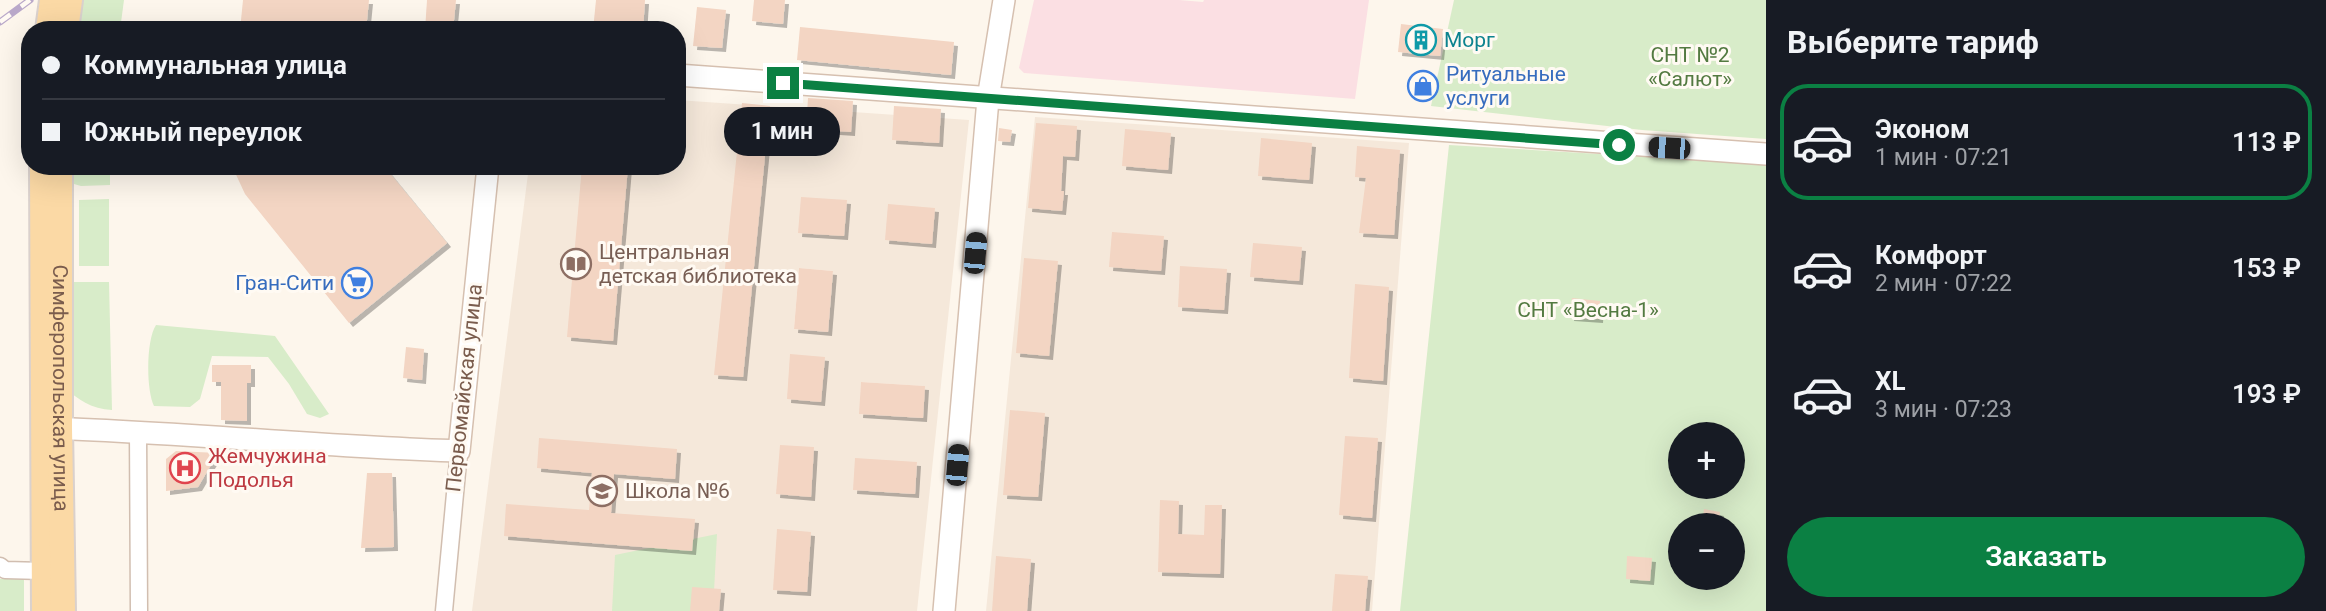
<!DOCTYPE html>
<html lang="ru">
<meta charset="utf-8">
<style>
body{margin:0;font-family:Roboto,sans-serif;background:#20242c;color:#f1f3f6;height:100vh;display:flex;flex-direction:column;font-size:26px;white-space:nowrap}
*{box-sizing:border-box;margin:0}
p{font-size:23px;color:#9ea1a6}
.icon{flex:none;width:38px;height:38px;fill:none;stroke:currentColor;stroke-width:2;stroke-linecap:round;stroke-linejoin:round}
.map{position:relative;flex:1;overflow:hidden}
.details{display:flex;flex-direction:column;background:#171b24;width:560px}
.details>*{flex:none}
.banner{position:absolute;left:21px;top:21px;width:665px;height:154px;border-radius:28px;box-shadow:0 7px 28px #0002;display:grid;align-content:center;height:154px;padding:0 21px;background:#171b24}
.tools{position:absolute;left:1668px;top:422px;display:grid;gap:14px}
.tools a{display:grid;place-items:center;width:77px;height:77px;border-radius:50%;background:#171b24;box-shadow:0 7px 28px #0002;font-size:35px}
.end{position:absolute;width:32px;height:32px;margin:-16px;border:9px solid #0b8043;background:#fff;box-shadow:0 0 0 4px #fff}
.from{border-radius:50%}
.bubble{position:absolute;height:49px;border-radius:24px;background:#171b24;box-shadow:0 7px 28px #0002;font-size:23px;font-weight:600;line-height:49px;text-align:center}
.car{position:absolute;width:21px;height:42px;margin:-21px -10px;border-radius:9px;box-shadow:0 0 5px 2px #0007;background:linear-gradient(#222 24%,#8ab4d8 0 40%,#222 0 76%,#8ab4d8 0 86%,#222 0)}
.banner b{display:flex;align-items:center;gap:24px;height:66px;font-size:26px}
.banner b+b{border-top:2px solid #363941}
.banner i{width:18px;height:18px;background:#f1f3f6}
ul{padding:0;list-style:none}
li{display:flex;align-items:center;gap:21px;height:116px;margin:0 14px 10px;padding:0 7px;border:4px solid transparent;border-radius:28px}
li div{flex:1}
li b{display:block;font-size:26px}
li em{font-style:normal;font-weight:600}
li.current{border-color:#0b8043}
li>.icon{width:63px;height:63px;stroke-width:1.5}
h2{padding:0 21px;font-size:32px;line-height:84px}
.primary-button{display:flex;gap:14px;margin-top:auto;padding:14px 21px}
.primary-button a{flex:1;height:80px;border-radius:42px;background:#0b8043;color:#fff;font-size:28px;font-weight:600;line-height:80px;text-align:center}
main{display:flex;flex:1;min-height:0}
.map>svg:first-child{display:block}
</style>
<main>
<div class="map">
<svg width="1766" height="611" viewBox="0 0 1766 611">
<defs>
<filter id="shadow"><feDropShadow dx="4" dy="4" stdDeviation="0" flood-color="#0004"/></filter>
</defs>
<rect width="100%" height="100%" fill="#fdf6ec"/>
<g fill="#f5e8da" fill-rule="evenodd">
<path d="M677 100 969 120 917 611H472L529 166H677ZM799 268 833 271 828 332 794 329ZM861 382 924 386 923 418 860 414ZM856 459 917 463 915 494 854 490Z"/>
<path d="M1035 117 1409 143 1372 611H986Z"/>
</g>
<path fill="#fbdfe3" d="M1034 0H1179L1203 2 1204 0H1369L1355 99 1024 73 1019 68Z"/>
<g fill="#d8ecc9" fill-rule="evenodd">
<path d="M76 0H124L120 30H72Z"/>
<path d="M1454 0H1766V139L1642 130 1431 106Z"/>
<path d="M1449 145 1766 164V611H1400ZM1680 434H1732V486H1680ZM1680 525H1732V578H1680Z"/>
<path d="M72 166H110V185L81 186 74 184Z"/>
<path d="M109 199V266H79V200Z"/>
<path d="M65 282H109L112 410C91 409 79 400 64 387Z"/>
<path d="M156 325 275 336 329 414 320 418 307 414 289 384 268 357 212 356 200 399 190 407 154 406C146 390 146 340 156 325Z"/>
<path d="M717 534 713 611H612L615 555Z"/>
<rect x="0" y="579" width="24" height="32"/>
</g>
<g fill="#f3d5c3" filter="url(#shadow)">
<path d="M243 0H369L366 30H240Z"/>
<path d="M427 0H456L453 30H425Z"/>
<path d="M596 0H645L643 30H593Z"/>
<path d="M754 0H785L783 24 752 21Z"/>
<path d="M697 7 726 10 722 48 693 46Z"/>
<path d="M1401 24 1443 29 1440 56 1398 52Z"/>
<path d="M800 27 954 42 951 75 797 60Z"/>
<path d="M808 98 853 101 851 132 806 129Z"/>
<path d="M742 103 770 106 743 377 714 375Z"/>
<path d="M894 106 941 109 939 143 892 140Z"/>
<path d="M1036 123 1077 126 1075 157 1063 156 1061 191H1064L1062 211 1028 208Z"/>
<path d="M999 128 1012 130 1010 142 998 141Z"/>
<path d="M1125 129 1171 133 1168 170 1122 166Z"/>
<path d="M1261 138 1312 143 1309 180 1258 176Z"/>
<path d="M1357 146 1400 150 1394 235 1359 233 1366 178 1355 177Z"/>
<path d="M232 166H384L447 243 349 323 245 194Z"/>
<path d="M582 166H628L613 341 567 337Z"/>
<path d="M801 197 847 200 844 236 798 233Z"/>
<path d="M888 204 935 208 932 244 885 240Z"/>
<path d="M1112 232 1164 236 1161 271 1109 267Z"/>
<path d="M1253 243 1302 247 1299 281 1250 277Z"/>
<path d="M1024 258 1058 261 1049 356 1016 353Z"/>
<path d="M1180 266 1227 269 1224 310 1178 307Z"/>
<path d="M799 268 833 271 828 332 794 329Z"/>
<path d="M1355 284 1389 287 1383 381 1349 378Z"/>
<path d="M1572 298 1600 301 1599 319 1570 317Z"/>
<path d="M406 347 424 349 422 380 403 378Z"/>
<path d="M790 354 825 357 821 402 787 399Z"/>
<path d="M212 365H251V383H247V421L221 420V382H212Z"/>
<path d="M861 382 925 386 923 418 859 414Z"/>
<path d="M1010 410 1045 413 1038 497 1003 495Z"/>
<path d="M1345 436 1378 438 1372 518 1339 515Z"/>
<path d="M539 438 677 449 675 479 614 474 611 513 695 519 692 551 504 536 506 504 589 510 592 473 537 468Z"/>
<path d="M780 445 814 447 811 497 776 494Z"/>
<path d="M176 451 218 453 198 487 166 491V459Z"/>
<path d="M855 458 917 462 915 494 853 490Z"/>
<path d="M367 473H392L394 547 361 548Z"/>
<path d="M1160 500 1179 501 1178 534 1204 535 1205 505H1222L1220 574 1158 572Z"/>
<path d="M1704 509 1720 512 1718 525H1702Z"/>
<path d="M777 529 811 532 807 592 773 590Z"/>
<path d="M996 556 1031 559 1027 611H992Z"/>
<path d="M1627 556 1652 558 1650 581 1626 579Z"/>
<path d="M1335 574 1368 576 1365 611H1332Z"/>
<path d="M692 587 721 589 719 611H690Z"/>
</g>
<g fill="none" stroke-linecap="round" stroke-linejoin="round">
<g stroke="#d1beb0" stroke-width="19">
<g id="street">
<path d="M138 431 139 611"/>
<path d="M0 566 5 570 43 571"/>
<path d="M444 611 459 451"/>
</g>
</g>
<g stroke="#d6c0b0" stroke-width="24">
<g id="secondary">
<path d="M677 75 1766 154"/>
<path d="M44 428C183 432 321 447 459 451L488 166"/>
<path d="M944 611 988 99 1004 0"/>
</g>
</g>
<g stroke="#dad1cd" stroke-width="28">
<g id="primary">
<path d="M48 30 52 0"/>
<path d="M66 30 70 0"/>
<path d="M42 166 44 611"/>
<path id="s1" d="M60 166V428L63 611"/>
</g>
</g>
<use href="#street" stroke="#fff" stroke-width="16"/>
<use href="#secondary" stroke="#fff" stroke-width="21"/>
<use href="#primary" stroke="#fbd9a5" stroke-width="24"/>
<g stroke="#b9a8c9" stroke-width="7">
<path id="rail" d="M0 22 30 0"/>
</g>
<use href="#rail" stroke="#fffaf3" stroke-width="4.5" stroke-dasharray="13" stroke-linecap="butt"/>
</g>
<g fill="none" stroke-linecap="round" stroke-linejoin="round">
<path stroke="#0b8043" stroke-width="9" d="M783 83 1619 145"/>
</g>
<defs>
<g id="building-ring" transform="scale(1.575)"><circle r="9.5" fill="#fffaf3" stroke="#0f9aa8" stroke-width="1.5"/><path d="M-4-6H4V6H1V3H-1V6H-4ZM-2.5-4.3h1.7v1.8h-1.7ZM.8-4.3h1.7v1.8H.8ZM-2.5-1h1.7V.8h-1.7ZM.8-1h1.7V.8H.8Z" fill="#0f9aa8"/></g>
<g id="shop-ring" transform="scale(1.575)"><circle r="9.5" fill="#fffaf3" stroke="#3f7fe0" stroke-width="1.5"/><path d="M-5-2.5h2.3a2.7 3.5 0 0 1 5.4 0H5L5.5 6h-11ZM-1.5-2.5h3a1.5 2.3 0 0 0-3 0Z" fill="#3f7fe0"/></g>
<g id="library-ring" transform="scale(1.575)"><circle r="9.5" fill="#fffaf3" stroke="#8d6e63" stroke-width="1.5"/><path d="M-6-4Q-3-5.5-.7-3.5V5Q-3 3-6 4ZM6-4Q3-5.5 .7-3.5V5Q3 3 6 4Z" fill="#8d6e63"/></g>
<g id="supermarket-ring" transform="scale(1.575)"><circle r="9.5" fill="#fffaf3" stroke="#3f7fe0" stroke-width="1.5"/><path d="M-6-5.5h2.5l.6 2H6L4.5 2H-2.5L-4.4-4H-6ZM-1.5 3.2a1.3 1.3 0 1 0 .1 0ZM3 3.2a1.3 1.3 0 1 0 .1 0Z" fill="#3f7fe0"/></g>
<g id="hospital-ring" transform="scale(1.575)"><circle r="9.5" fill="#fffaf3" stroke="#e0444e" stroke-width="1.5"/><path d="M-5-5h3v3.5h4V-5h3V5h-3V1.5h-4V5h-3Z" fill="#e0444e"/></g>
<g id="school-ring" transform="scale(1.575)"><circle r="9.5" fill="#fffaf3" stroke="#8d6e63" stroke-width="1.5"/><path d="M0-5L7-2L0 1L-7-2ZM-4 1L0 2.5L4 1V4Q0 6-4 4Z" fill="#8d6e63"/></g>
</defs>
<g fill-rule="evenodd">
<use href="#building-ring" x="1421" y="40"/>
<use href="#shop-ring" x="1423" y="86"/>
<use href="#library-ring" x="576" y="264"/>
<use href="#supermarket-ring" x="357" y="283"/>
<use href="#hospital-ring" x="185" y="468"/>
<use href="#school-ring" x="602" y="491"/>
</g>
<g text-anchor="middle" stroke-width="6" stroke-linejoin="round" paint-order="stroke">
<g font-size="21" fill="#0d838f" stroke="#fffaf3" text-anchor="start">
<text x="1444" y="47">Морг</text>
</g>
<g font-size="21" fill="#537a41" stroke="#fffaf3">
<text x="1690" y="62">СНТ №2<tspan x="1690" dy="24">«Салют»</tspan></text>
<text x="1588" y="317">СНТ «Весна-1»</text>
</g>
<g font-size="21" fill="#366cbe" stroke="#fffaf3" text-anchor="start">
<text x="1446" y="81">Ритуальные<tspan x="1446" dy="24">услуги</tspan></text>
<text x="334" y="290" text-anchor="end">Гран-Сити</text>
</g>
<g font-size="21" fill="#785e54" stroke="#fffaf3" text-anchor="start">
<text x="599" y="259">Центральная<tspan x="599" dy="24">детская библиотека</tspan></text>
<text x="625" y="498">Школа №6</text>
</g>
<g font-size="21" fill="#7a5c4d" stroke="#fffaf3">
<text transform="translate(464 388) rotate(-84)" y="7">Первомайская улица</text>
<text dy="7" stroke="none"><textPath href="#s1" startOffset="222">Симферопольская улица</textPath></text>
</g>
<g font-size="21" fill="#be3a42" stroke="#fffaf3" text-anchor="start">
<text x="208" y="463">Жемчужина<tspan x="208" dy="24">Подолья</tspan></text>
</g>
</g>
</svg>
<div class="tools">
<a>+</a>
<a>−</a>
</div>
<i class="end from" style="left:1619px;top:145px"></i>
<i class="end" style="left:783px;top:83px"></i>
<div class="bubble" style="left:724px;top:107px;width:116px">1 мин</div>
<i class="car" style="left:1669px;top:148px;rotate:274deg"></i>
<i class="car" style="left:975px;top:253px;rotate:5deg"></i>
<i class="car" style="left:957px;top:465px;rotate:5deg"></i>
<div class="banner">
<b><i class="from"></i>Коммунальная улица</b>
<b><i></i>Южный переулок</b>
</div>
</div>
<section class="details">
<h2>Выберите тариф</h2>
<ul>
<li class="current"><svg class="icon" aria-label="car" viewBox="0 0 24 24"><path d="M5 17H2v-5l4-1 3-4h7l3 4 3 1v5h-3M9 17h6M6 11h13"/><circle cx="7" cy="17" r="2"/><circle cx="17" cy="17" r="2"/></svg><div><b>Эконом</b><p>1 мин · 07:21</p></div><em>113 ₽</em></li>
<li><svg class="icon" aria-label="car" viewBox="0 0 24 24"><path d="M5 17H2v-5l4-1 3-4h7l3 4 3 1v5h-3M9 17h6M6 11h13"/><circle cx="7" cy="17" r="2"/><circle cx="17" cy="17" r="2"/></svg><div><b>Комфорт</b><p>2 мин · 07:22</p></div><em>153 ₽</em></li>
<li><svg class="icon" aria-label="car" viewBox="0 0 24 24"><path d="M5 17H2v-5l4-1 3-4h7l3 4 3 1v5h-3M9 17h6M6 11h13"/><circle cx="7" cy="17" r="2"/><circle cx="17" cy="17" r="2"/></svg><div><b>XL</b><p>3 мин · 07:23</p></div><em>193 ₽</em></li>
</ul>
<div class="primary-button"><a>Заказать</a></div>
</section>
</main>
